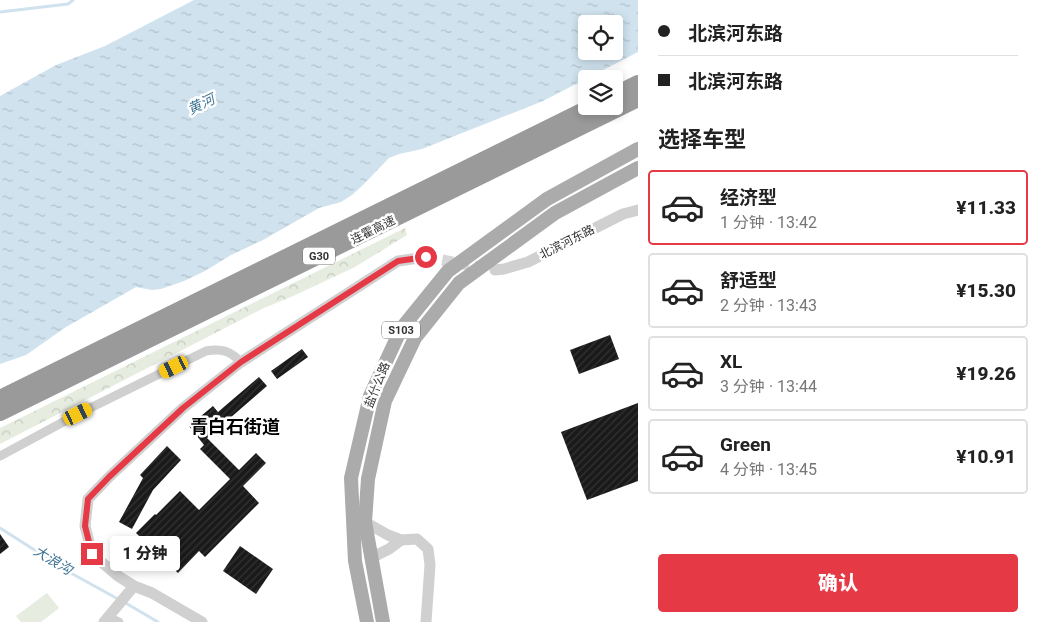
<!DOCTYPE html>
<html lang="zh">
<meta charset="utf-8">
<style>
body{margin:0;font-family:Roboto,"Noto Sans SC",sans-serif;background:#f6f6f6;color:#222;height:100vh;display:flex;flex-direction:column;font-size:19px;white-space:nowrap}
*{box-sizing:border-box;margin:0}
p{font-size:16px;color:#767676}
.icon{flex:none;width:28px;height:28px;fill:none;stroke:currentColor;stroke-width:2;stroke-linecap:round;stroke-linejoin:round}
.map{position:relative;flex:1;overflow:hidden}
.drawer{display:flex;flex-direction:column;background:#fff;width:400px}
.drawer>*{flex:none}
.hud{display:grid;align-content:center;height:110px;padding:0 20px;background:#fff}
.controls{position:absolute;left:578px;top:15px;display:grid;gap:10px}
.controls a{display:grid;place-items:center;width:45px;height:45px;border-radius:5px;background:#fff;box-shadow:0 2px 8px #0003;font-size:25px}
.end{position:absolute;width:22px;height:22px;margin:-11px;border:6px solid #e63946;background:#fff;box-shadow:0 0 0 2px #fff}
.from{border-radius:50%}
.bubble{position:absolute;height:35px;border-radius:5px;background:#fff;box-shadow:0 2px 8px #0003;font-size:16px;font-weight:800;line-height:35px;text-align:center}
.car{position:absolute;width:15px;height:30px;margin:-15px -8px;border-radius:6px;box-shadow:0 0 4px 1px #0007;background:linear-gradient(#f5c518 24%,#345 0 40%,#f5c518 0 76%,#345 0 86%,#f5c518 0)}
.hud b{display:flex;align-items:center;gap:18px;height:48px;font-size:19px}
.hud b+b{border-top:1px solid #e0e0e0}
.hud i{width:12px;height:12px;background:#222}
ul{padding:0;list-style:none}
li{display:flex;align-items:center;gap:15px;height:75px;margin:0 10px 8px;padding:0 10px;border:2px solid #e0e0e0;border-radius:5px}
li div{flex:1}
li b{display:block;font-size:19px}
li em{font-style:normal;font-weight:800}
li.active{border-color:#e63946}
li>.icon{width:45px;height:45px;stroke-width:1.5}
h2{padding:0 20px;font-size:22px;line-height:60px}
.button{display:flex;gap:10px;margin-top:auto;padding:10px 20px}
.button a{flex:1;height:58px;border-radius:5px;background:#e63946;color:#fff;font-size:20px;font-weight:800;line-height:58px;text-align:center}
main{display:flex;flex:1;min-height:0}
.map>svg:first-child{display:block}
</style>
<main>
<div class="map">
<svg width="638" height="622" viewBox="0 0 638 622">
<defs>
<pattern id="forest-crowns" width="20" height="18" patternUnits="userSpaceOnUse" patternTransform="scale(1.25)"><rect width="20" height="18" fill="#e6ecdf"/><path d="M2 6a3 3 0 1 1 6 0M12 15a3 3 0 1 1 6 0" fill="none" stroke="#c6cbc0"/></pattern>
<pattern id="water-ripples" width="26" height="14" patternUnits="userSpaceOnUse" patternTransform="scale(1.25)"><rect width="26" height="14" fill="#cfe2ee"/><path d="M2 4q2-2 4 0t4 0M15 11q2-2 4 0t4 0" fill="none" stroke="#b2c2cd"/></pattern>
<pattern id="building-hatch" width="6" height="6" patternUnits="userSpaceOnUse" patternTransform="scale(1.25)"><rect width="6" height="6" fill="#1a1a1a"/><path d="M-1 1l2-2M0 6l6-6M5 7l2-2" fill="none" stroke="#333"/></pattern>
</defs>
<rect width="100%" height="100%" fill="#fff"/>
<path fill="url(#forest-crowns)" d="M405 228 407 235 355 267 291 297 264 308 0 444V428Z"/>
<path fill="#e6ecdf" d="M47 593 59 608 41 622H21L16 616Z"/>
<path fill="url(#water-ripples)" fill-rule="evenodd" d="M194 0H638V52L543 101 422 149 399 154 389 158 362 186 352 195 341 202 319 208 263 240 231 255 205 271 184 281 161 289 152 290 136 287 66 327 26 355 0 364V96L56 65 105 46ZM586 24H614V51H586Z"/>
<g fill="none" stroke-linecap="round" stroke-linejoin="round">
<g stroke="#cfe2ee" stroke-width="3">
<path d="M0 12 68 4 73 0"/>
<path d="M0 528 69 572 118 599"/>
<path d="M124 602 158 622"/>
</g>
</g>
<g fill="url(#building-hatch)">
<path d="M610 335 619 359 579 374 570 350Z"/>
<path d="M302 349 308 357 277 379 271 371Z"/>
<path d="M259 377 267 386 207 438 239 470 256 453 266 463 243 486 259 503 205 557 199 551 178 573 136 533 155 514 156 515 180 491 199 510 230 479 200 449 204 445 189 426 213 406 218 412Z"/>
<path d="M638 403V481L587 500 561 432Z"/>
<path d="M167 446 181 460 153 490 132 529 119 522 143 478 140 475Z"/>
<path d="M0 534 9 547 0 554Z"/>
<path d="M240 546 273 569 256 594 223 571Z"/>
</g>
<g fill="none" stroke-linecap="round" stroke-linejoin="round">
<path stroke="#d6d6d6" stroke-width="11" stroke-dasharray="11 5.5" stroke-linecap="butt" d="M426 257 485 268"/>
<g stroke="#d0d0d0" stroke-width="9">
<path d="M0 456 78 414 206 351C222 348 230 351 241 362"/>
<path d="M108 617 119 622"/>
</g>
<g stroke="#d0d0d0" stroke-width="11">
<path d="M495 270 504 269 528 262 623 214 638 210"/>
<path d="M365 522 388 535 401 540 389 549 371 558"/>
<path d="M401 540 417 539 428 549 430 565 426 622"/>
<path d="M104 622 134 586"/>
<path d="M202 622 152 593 134 586 118 576 92 554 85 526 88 499 109 477 183 408 241 362 398 261 426 257"/>
</g>
<g stroke="#ababab" stroke-width="14">
<path d="M367 622 355 561 351 478 370 396 401 329 448 271 547 199 638 149"/>
<path d="M383 622 365 522 368 479 385 401 415 338 459 283 555 213 638 168"/>
</g>
<g stroke="#9a9a9a" stroke-width="16">
<path d="M614 95 638 83"/>
<path d="M0 398 592 106"/>
<path d="M0 413 638 99"/>
</g>
</g>
<g fill="none" stroke-linecap="round" stroke-linejoin="round">
<path stroke="#e63946" stroke-width="6" d="M92 554 85 526 88 499 109 477 183 408 241 362 398 261 426 257"/>
</g>
<g text-anchor="middle" stroke-width="5" stroke-linejoin="round" paint-order="stroke">
<g fill="#fff" stroke="#707070" stroke-width="1">
<rect x="303" y="247.5" width="32" height="17" rx="4"/>
<rect x="382" y="321.5" width="38" height="17" rx="4"/>
</g>
<g font-size="11" font-weight="bold" fill="#333">
<text x="319" y="260">G30</text>
<text x="401" y="334">S103</text>
</g>
<g font-size="12" fill="#333" stroke="#fff">
<text transform="translate(373 230) rotate(-26)" y="4">连霍高速</text>
<text transform="translate(567 242) rotate(-27)" y="4">北滨河东路</text>
<text transform="translate(377 385) rotate(-68)" y="4">盐什公路</text>
</g>
<g font-size="14" font-style="italic" fill="#3f7597" stroke="#fff">
<text transform="translate(201 104) rotate(-26)" y="5">黄河</text>
<text transform="translate(53 560) rotate(31)" y="5">大浪沟</text>
</g>
<g font-size="18" font-weight="bold" fill="#000" stroke="#fff">
<text x="235" y="433">青白石街道</text>
</g>
</g>
</svg>
<div class="controls">
<a><svg class="icon" aria-label="locate" viewBox="0 0 24 24"><circle cx="12" cy="12" r="6"/><path d="M12 2v4M12 18v4M2 12h4M18 12h4"/></svg></a>
<a><svg class="icon" aria-label="layers" viewBox="0 0 24 24"><path d="M12 4l9 5-9 5-9-5zM3 14l9 5 9-5"/></svg></a>
</div>
<i class="end from" style="left:426px;top:257px"></i>
<i class="end" style="left:92px;top:554px"></i>
<div class="bubble" style="left:110px;top:536px;width:70px">1 分钟</div>
<i class="car" style="left:174px;top:367px;rotate:244deg"></i>
<i class="car" style="left:78px;top:414px;rotate:64deg"></i>
</div>
<section class="drawer">
<div class="hud">
<b><i class="from"></i>北滨河东路</b>
<b><i></i>北滨河东路</b>
</div>
<h2>选择车型</h2>
<ul>
<li class="active"><svg class="icon" aria-label="car" viewBox="0 0 24 24"><path d="M5 17H2v-5l4-1 3-4h7l3 4 3 1v5h-3M9 17h6M6 11h13"/><circle cx="7" cy="17" r="2"/><circle cx="17" cy="17" r="2"/></svg><div><b>经济型</b><p>1 分钟 · 13:42</p></div><em>¥11.33</em></li>
<li><svg class="icon" aria-label="car" viewBox="0 0 24 24"><path d="M5 17H2v-5l4-1 3-4h7l3 4 3 1v5h-3M9 17h6M6 11h13"/><circle cx="7" cy="17" r="2"/><circle cx="17" cy="17" r="2"/></svg><div><b>舒适型</b><p>2 分钟 · 13:43</p></div><em>¥15.30</em></li>
<li><svg class="icon" aria-label="car" viewBox="0 0 24 24"><path d="M5 17H2v-5l4-1 3-4h7l3 4 3 1v5h-3M9 17h6M6 11h13"/><circle cx="7" cy="17" r="2"/><circle cx="17" cy="17" r="2"/></svg><div><b>XL</b><p>3 分钟 · 13:44</p></div><em>¥19.26</em></li>
<li><svg class="icon" aria-label="car" viewBox="0 0 24 24"><path d="M5 17H2v-5l4-1 3-4h7l3 4 3 1v5h-3M9 17h6M6 11h13"/><circle cx="7" cy="17" r="2"/><circle cx="17" cy="17" r="2"/></svg><div><b>Green</b><p>4 分钟 · 13:45</p></div><em>¥10.91</em></li>
</ul>
<div class="button"><a>确认</a></div>
</section>
</main>
